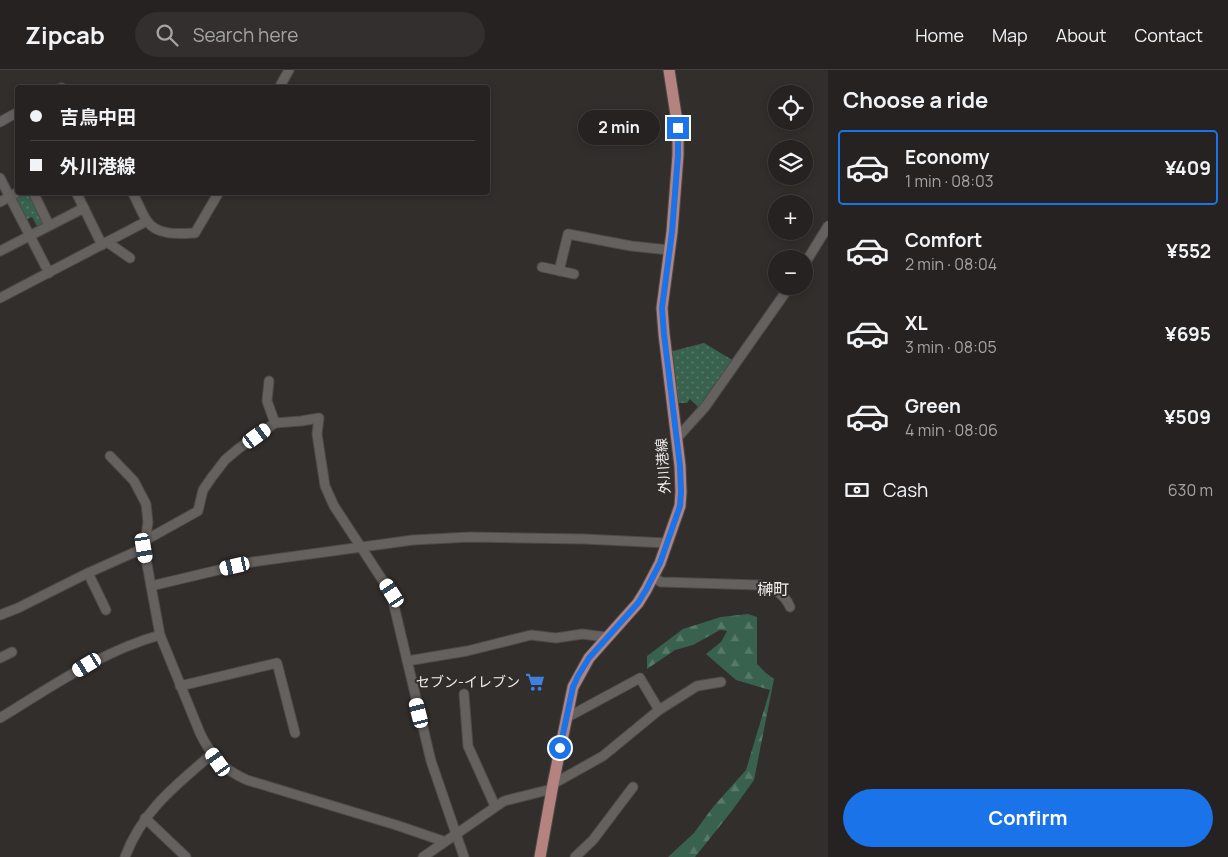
<!DOCTYPE html>
<meta charset="utf-8">
<style>
body{margin:0;font-family:Manrope,"Noto Sans JP",sans-serif;background:#322f2e;color:#f1f3f6;height:100vh;display:flex;flex-direction:column;font-size:19px;white-space:nowrap}
*{box-sizing:border-box;margin:0}
p{font-size:16px;color:#a4a4a5}
.icon{flex:none;width:28px;height:28px;fill:none;stroke:currentColor;stroke-width:2;stroke-linecap:round;stroke-linejoin:round}
.map{position:relative;flex:1;overflow:hidden}
.panel{display:flex;flex-direction:column;background:#262221;width:400px}
.panel>*{flex:none}
.banner{position:absolute;left:15px;top:15px;width:475px;height:110px;border-radius:5px;box-shadow:0 2px 8px #0003,0 0 0 1px #423f3f;display:grid;align-content:center;height:110px;padding:0 15px;background:#262221}
.tools{position:absolute;left:768px;top:15px;display:grid;gap:10px}
.tools a{display:grid;place-items:center;width:45px;height:45px;border-radius:50%;background:#262221;box-shadow:0 2px 8px #0003,0 0 0 1px #423f3f;font-size:25px}
.end{position:absolute;width:22px;height:22px;margin:-11px;border:6px solid #1a73e8;background:#fff;box-shadow:0 0 0 2px #fff}
.from{border-radius:50%}
.bubble{position:absolute;height:35px;border-radius:18px;background:#262221;box-shadow:0 2px 8px #0003,0 0 0 1px #423f3f;font-size:16px;font-weight:700;line-height:35px;text-align:center}
.car{position:absolute;width:15px;height:30px;margin:-15px -8px;border-radius:6px;box-shadow:0 0 4px 1px #0007;background:linear-gradient(#fff 24%,#345 0 40%,#fff 0 76%,#345 0 86%,#fff 0)}
.banner b{display:flex;align-items:center;gap:18px;height:48px;font-size:19px}
.banner b+b{border-top:1px solid #423f3f}
.banner i{width:12px;height:12px;background:#f1f3f6}
ul{padding:0;list-style:none}
li{display:flex;align-items:center;gap:15px;height:75px;margin:0 10px 8px;padding:0 5px;border:2px solid transparent;border-radius:5px}
li div{flex:1}
li b{display:block;font-size:19px}
li em{font-style:normal;font-weight:700}
li.selected{border-color:#1a73e8}
li>.icon{width:45px;height:45px;stroke-width:1.5}
h2{padding:0 15px;font-size:22px;line-height:60px}
.pay{display:flex;align-items:center;gap:12px;height:55px;padding:0 15px;font-size:19px}
.pay p{margin-inline-start:auto}
.action{display:flex;gap:10px;margin-top:auto;padding:10px 15px}
.action a{flex:1;height:58px;border-radius:30px;background:#1a73e8;color:#fff;font-size:20px;font-weight:700;line-height:58px;text-align:center}
header{display:flex;align-items:center;gap:30px;box-sizing:border-box;height:70px;padding:0 25px;background:#262221;border-bottom:1px solid #423f3f}
header strong{font-size:24px}
nav{display:flex;gap:28px;margin-inline-start:auto;font-size:18px}
.search{width:350px;height:45px;background:#322f2e;display:flex;align-items:center;gap:12px;box-sizing:border-box;padding:0 18px;border-radius:28px;color:#a4a4a5;font-size:19px}
main{display:flex;flex:1;min-height:0}
.map>svg:first-child{display:block}
</style>
<header>
<strong>Zipcab</strong>
<div class="search"><svg class="icon" aria-label="search" viewBox="0 0 24 24"><circle cx="10" cy="10" r="6"/><path d="M15 15l6 6"/></svg>Search here</div>
<nav><a>Home</a><a>Map</a><a>About</a><a>Contact</a></nav>
</header>
<main>
<div class="map">
<svg width="828" height="787" viewBox="0 0 828 787">
<defs>
<pattern id="grass-dots" width="8" height="8" patternUnits="userSpaceOnUse" patternTransform="scale(1.25)"><rect width="8" height="8" fill="#39624e"/><path d="M2 2h.1M6 6h.1" fill="none" stroke="#567968" stroke-width="1.8" stroke-linecap="round"/></pattern>
<pattern id="forest-firs" width="22" height="20" patternUnits="userSpaceOnUse" patternTransform="scale(1.25)"><rect width="22" height="20" fill="#39624e"/><path d="M5 1l3.5 6h-7zM16 11l3.5 6h-7z" fill="#567968"/></pattern>
</defs>
<rect width="100%" height="100%" fill="#322e2c"/>
<g fill="url(#grass-dots)">
<path d="M26 123H31L46 154 38 158 32 147 25 150 15 129Z"/>
<path d="M704 273 734 291 707 329 698 337 690 329 687 333H676L669 282Z"/>
</g>
<path fill="url(#forest-firs)" d="M748 544 757 547V594L766 603 774 609 754 710 731 742 695 787H668L694 763 713 737 746 700 770 620 736 610 706 584 721 572 727 561 720 560 693 575 675 580 647 599V586L683 559 721 547Z"/>
<g fill="none" stroke-linecap="round" stroke-linejoin="round">
<g stroke="#4d4b49" stroke-width="11">
<g id="minor">
<path d="M61 18H62"/>
<path d="M279 18 289 0"/>
<path d="M0 52 18 42"/>
<path d="M0 108 49 203"/>
<path d="M33 122 49 155"/>
<path d="M76 122 102 175"/>
<path d="M132 122C138 132 141 142 147 151 157 166 180 164 195 163L219 122"/>
<path d="M0 132 18 122"/>
<path d="M107 172 130 188"/>
<path d="M0 181 84 138"/>
<path d="M804 195 828 156"/>
<path d="M542 197 574 204"/>
<path d="M559 201 568 164 631 176 669 180"/>
<path d="M0 228 147 151"/>
<path d="M269 311 267 331 275 353"/>
<path d="M677 368 705 337 790 216"/>
<path d="M110 386 134 411 146 434 148 452 144 478 160 565 200 663C211 686 224 700 247 710L396 755 443 771"/>
<path d="M144 471 198 441 203 420 212 407 225 390 238 379 275 353 301 351 319 348 317 364 325 416 334 436 391 523 431 691 464 787"/>
<path d="M88 503 106 540"/>
<path d="M653 507 661 512 759 515C772 517 785 524 790 537"/>
<path d="M151 516 252 492 413 470 470 467 584 469 667 473"/>
<path d="M0 545 18 538 88 503 144 478"/>
<path d="M0 588 12 582"/>
<path d="M407 591 467 581 531 565 556 568 582 564 606 567"/>
<path d="M180 616 277 593 295 663"/>
<path d="M464 624 468 676 495 736"/>
<path d="M0 648C51 617 102 581 160 565"/>
<path d="M566 648 640 608 659 640"/>
<path d="M553 714 603 686 659 640 697 616 721 612"/>
<path d="M145 748 186 787"/>
<path d="M125 787C142 741 176 715 212 684"/>
<path d="M423 787 504 731 552 719"/>
<path d="M575 787 593 770 633 717"/>
</g>
</g>
<g stroke="#4d4b49" stroke-width="13">
<path id="major" d="M540 787 553 714 573 617 589 588 638 533 646 520 660 493 680 436 681 422 680 396 664 264 662 238 672 162 678 85V58L669 0"/>
</g>
<use href="#minor" stroke="#65615f" stroke-width="9"/>
<use href="#major" stroke="#b5837f" stroke-width="11"/>
</g>
<g fill="none" stroke-linecap="round" stroke-linejoin="round">
<path stroke="#1a73e8" stroke-width="6" d="M560 678 573 617 578 606 589 588 638 533 646 520 660 493 680 436 681 422 680 396 664 264 662 238 672 162 678 85V58"/>
</g>
<defs>
<g id="supermarket-bare" transform="scale(1.5)"><path d="M-6-5.5h2.5l.6 2H6L4.5 2H-2.5L-4.4-4H-6ZM-1.5 3.2a1.3 1.3 0 1 0 .1 0ZM3 3.2a1.3 1.3 0 1 0 .1 0Z" fill="#3f7fe0" stroke="#322e2c" stroke-width="2.5" paint-order="stroke"/></g>
</defs>
<g fill-rule="evenodd">
<use href="#supermarket-bare" x="535" y="612"/>
</g>
<g text-anchor="middle" stroke-width="4" stroke-linejoin="round" paint-order="stroke">
<g font-size="14" fill="#f0eeec" stroke="#322e2c">
<text transform="translate(663 396) rotate(-94)" y="5">外川港線</text>
</g>
<g font-size="14" fill="#f0eeec" stroke="#322e2c" text-anchor="end">
<text x="520" y="617">セブン-イレブン</text>
</g>
<g font-size="16" fill="#f0eeec" stroke="#322e2c">
<text x="773" y="525">榊町</text>
</g>
</g>
</svg>
<div class="tools">
<a><svg class="icon" aria-label="locate" viewBox="0 0 24 24"><circle cx="12" cy="12" r="6"/><path d="M12 2v4M12 18v4M2 12h4M18 12h4"/></svg></a>
<a><svg class="icon" aria-label="layers" viewBox="0 0 24 24"><path d="M12 4l9 5-9 5-9-5zM3 14l9 5 9-5"/></svg></a>
<a>+</a>
<a>−</a>
</div>
<i class="end from" style="left:560px;top:678px"></i>
<i class="end" style="left:678px;top:58px"></i>
<div class="bubble" style="left:578px;top:40px;width:82px">2 min</div>
<i class="car" style="left:257px;top:366px;rotate:54deg"></i>
<i class="car" style="left:144px;top:478px;rotate:170deg"></i>
<i class="car" style="left:235px;top:496px;rotate:257deg"></i>
<i class="car" style="left:392px;top:523px;rotate:327deg"></i>
<i class="car" style="left:87px;top:595px;rotate:239deg"></i>
<i class="car" style="left:419px;top:643px;rotate:346deg"></i>
<i class="car" style="left:218px;top:692px;rotate:325deg"></i>
<div class="banner">
<b><i class="from"></i>吉鳥中田</b>
<b><i></i>外川港線</b>
</div>
</div>
<section class="panel">
<h2>Choose a ride</h2>
<ul>
<li class="selected"><svg class="icon" aria-label="car" viewBox="0 0 24 24"><path d="M5 17H2v-5l4-1 3-4h7l3 4 3 1v5h-3M9 17h6M6 11h13"/><circle cx="7" cy="17" r="2"/><circle cx="17" cy="17" r="2"/></svg><div><b>Economy</b><p>1 min · 08:03</p></div><em>¥409</em></li>
<li><svg class="icon" aria-label="car" viewBox="0 0 24 24"><path d="M5 17H2v-5l4-1 3-4h7l3 4 3 1v5h-3M9 17h6M6 11h13"/><circle cx="7" cy="17" r="2"/><circle cx="17" cy="17" r="2"/></svg><div><b>Comfort</b><p>2 min · 08:04</p></div><em>¥552</em></li>
<li><svg class="icon" aria-label="car" viewBox="0 0 24 24"><path d="M5 17H2v-5l4-1 3-4h7l3 4 3 1v5h-3M9 17h6M6 11h13"/><circle cx="7" cy="17" r="2"/><circle cx="17" cy="17" r="2"/></svg><div><b>XL</b><p>3 min · 08:05</p></div><em>¥695</em></li>
<li><svg class="icon" aria-label="car" viewBox="0 0 24 24"><path d="M5 17H2v-5l4-1 3-4h7l3 4 3 1v5h-3M9 17h6M6 11h13"/><circle cx="7" cy="17" r="2"/><circle cx="17" cy="17" r="2"/></svg><div><b>Green</b><p>4 min · 08:06</p></div><em>¥509</em></li>
</ul>
<div class="pay"><svg class="icon" aria-label="cash" viewBox="0 0 24 24"><path d="M3 7h18v10H3z"/><circle cx="12" cy="12" r="2"/></svg>Cash<p>630 m</p></div>
<div class="action"><a>Confirm</a></div>
</section>
</main>
